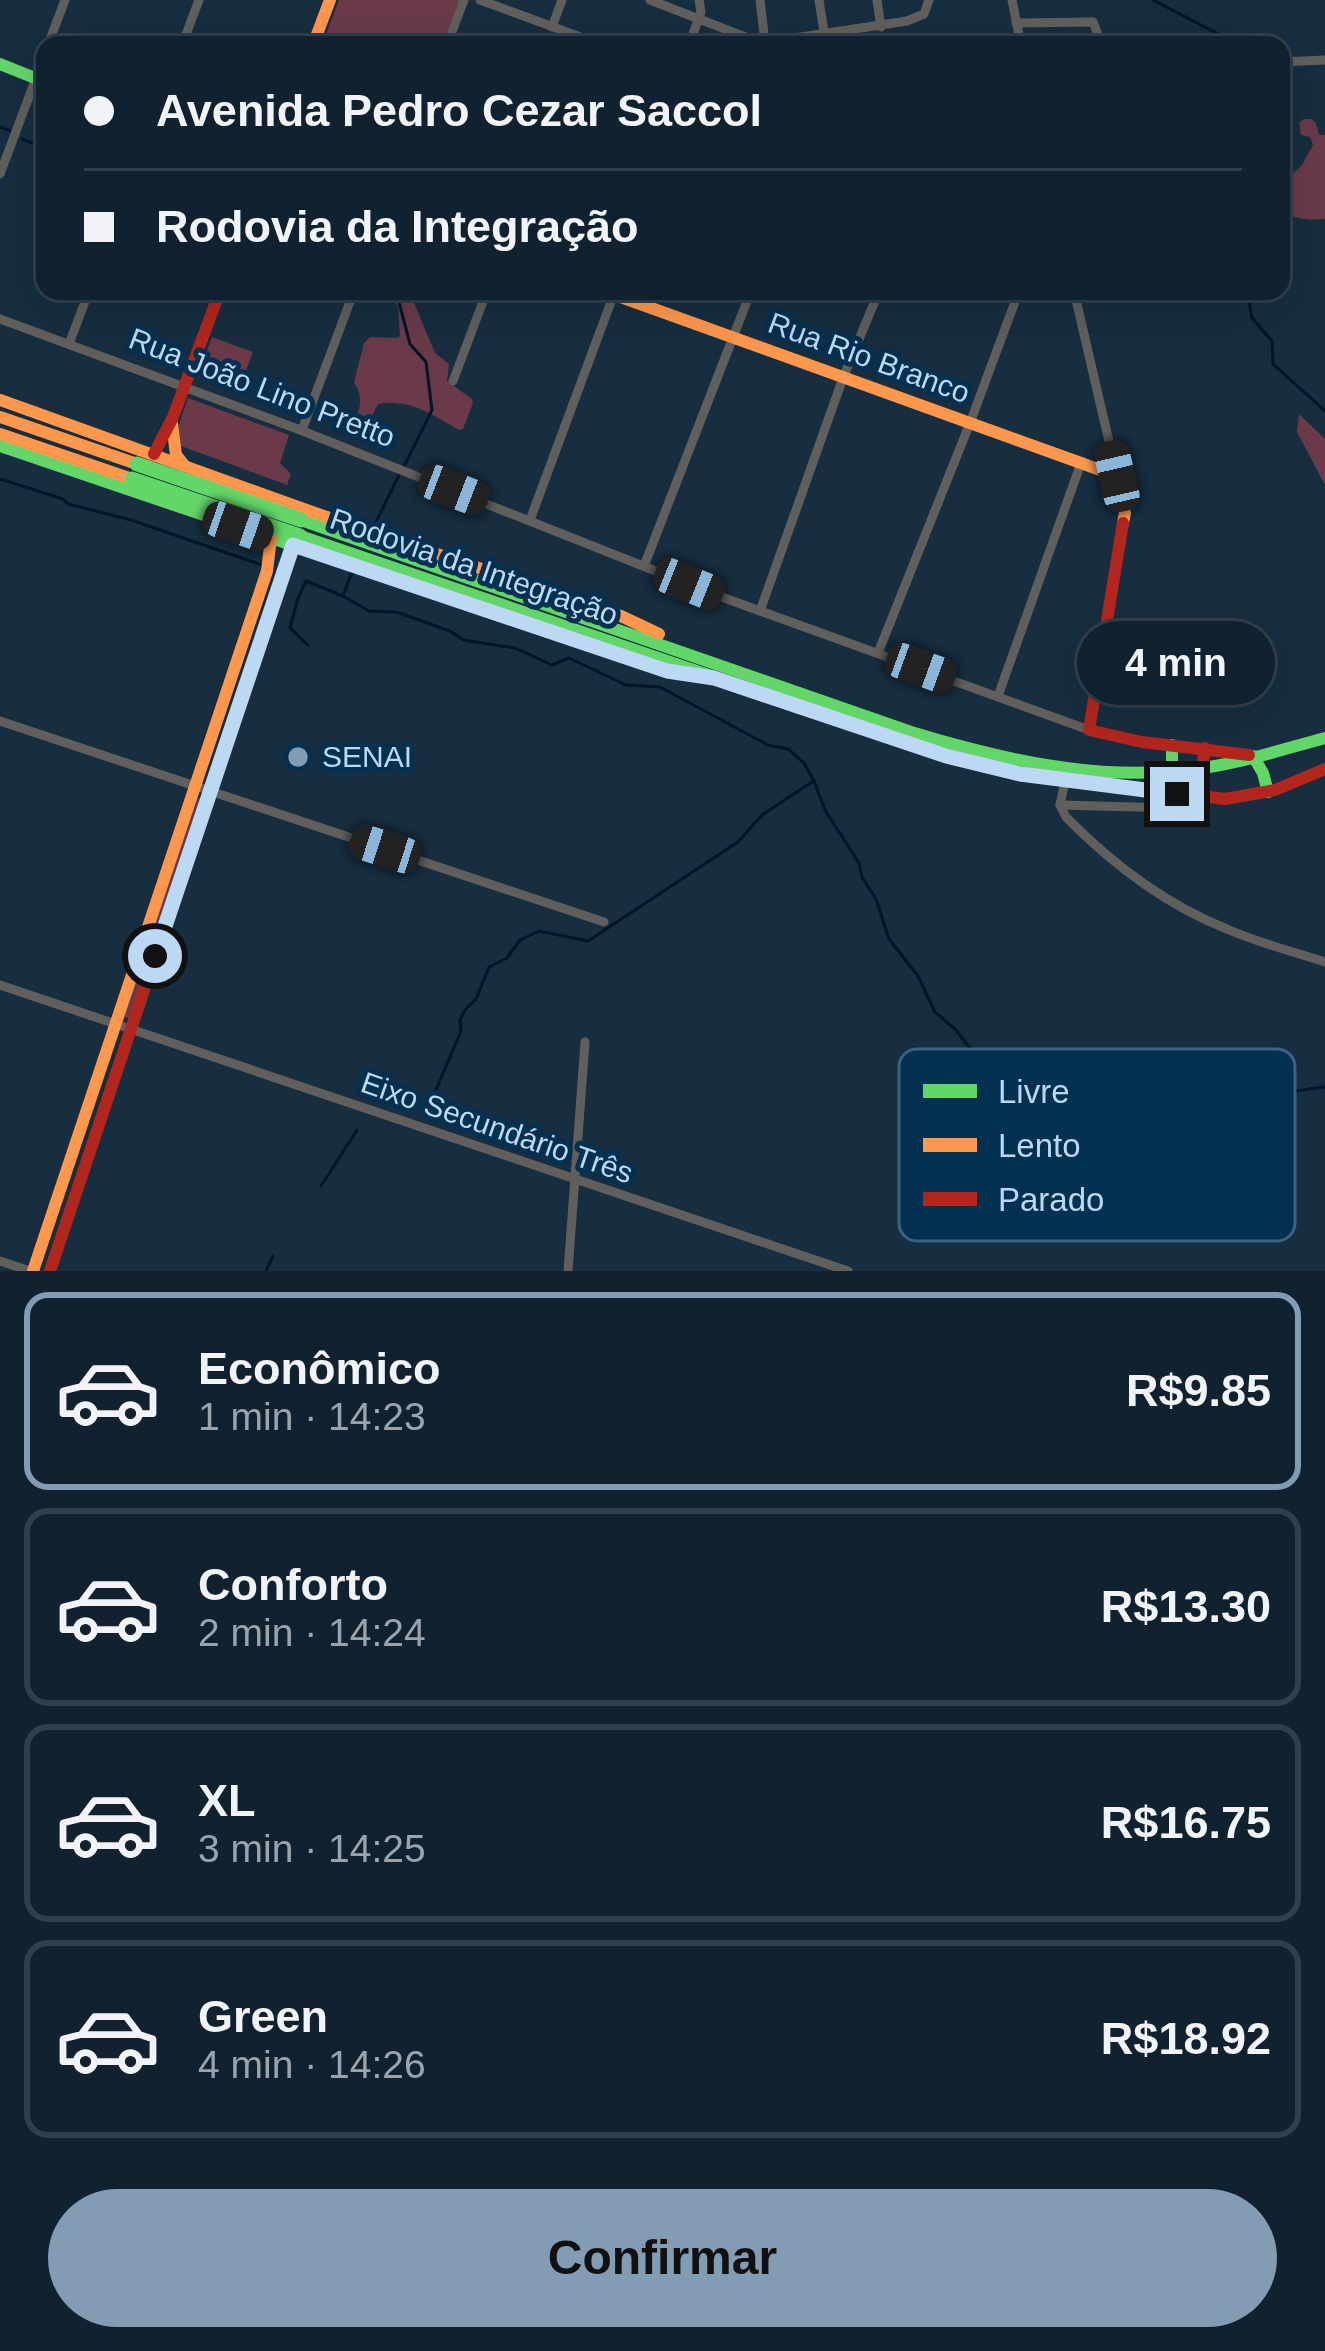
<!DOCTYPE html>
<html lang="pt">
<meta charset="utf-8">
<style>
body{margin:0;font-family:Arial,sans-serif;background:#192a38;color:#f1f3f6;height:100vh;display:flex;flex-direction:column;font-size:45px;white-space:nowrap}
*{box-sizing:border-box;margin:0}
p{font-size:39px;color:#9ca4ab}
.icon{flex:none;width:66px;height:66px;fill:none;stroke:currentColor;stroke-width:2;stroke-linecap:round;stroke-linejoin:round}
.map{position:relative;height:1271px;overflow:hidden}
.drawer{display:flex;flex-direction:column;background:#102230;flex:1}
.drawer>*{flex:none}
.banner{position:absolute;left:36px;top:36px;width:1254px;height:264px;border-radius:24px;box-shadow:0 12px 48px #0002,0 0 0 3px #303f4c;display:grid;align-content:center;height:264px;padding:0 48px;background:#102230}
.end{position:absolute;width:54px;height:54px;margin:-27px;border:15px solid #bcd8f3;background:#111;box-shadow:0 0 0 6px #111}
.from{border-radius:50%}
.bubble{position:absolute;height:84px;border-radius:42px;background:#102230;box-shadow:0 12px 48px #0002,0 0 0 3px #303f4c;font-size:39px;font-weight:600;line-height:84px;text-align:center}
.car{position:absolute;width:36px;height:72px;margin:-36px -18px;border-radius:15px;box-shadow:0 0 9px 3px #0007;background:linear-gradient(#222 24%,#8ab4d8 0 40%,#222 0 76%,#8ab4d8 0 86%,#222 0)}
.banner b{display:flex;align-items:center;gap:42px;height:114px;font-size:45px}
.banner b+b{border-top:3px solid #303f4c}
.banner i{width:30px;height:30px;background:#f1f3f6}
ul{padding:21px 0 0;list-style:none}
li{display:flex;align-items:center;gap:36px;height:198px;margin:0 24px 18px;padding:0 24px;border:6px solid #303f4c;border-radius:24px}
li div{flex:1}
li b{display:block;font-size:45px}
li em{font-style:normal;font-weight:600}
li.selected{border-color:#829cb4}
li>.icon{width:108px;height:108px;stroke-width:1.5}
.cta{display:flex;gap:24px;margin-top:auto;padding:24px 48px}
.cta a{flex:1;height:138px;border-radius:72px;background:#829cb4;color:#111;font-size:48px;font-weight:600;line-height:138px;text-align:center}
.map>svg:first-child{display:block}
</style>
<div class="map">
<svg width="1325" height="1271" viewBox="0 0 1325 1271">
<rect width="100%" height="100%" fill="#162e40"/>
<g fill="#6a3a48">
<path d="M339 0H460L442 45H322Z"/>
<path d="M1304 119H1311L1316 123 1319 135H1325V219C1311 220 1287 221 1281 205 1279 199 1281 192 1281 185L1302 165 1313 145 1310 137 1301 135 1299 123Z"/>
<path d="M389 291H409L435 353 449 364 447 381 472 399 473 403 463 429 459 430C433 415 409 398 378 404L366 428 353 433C356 410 367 404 354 382L364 343 370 337 397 338 400 336 398 307Z"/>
<path d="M212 337 253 352 238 392 197 377Z"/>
<path d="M188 398 289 435 280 463 291 474 287 485 181 446 177 430Z"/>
<path d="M1299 414 1325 439V485L1297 432Z"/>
<path d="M198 798H201L203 802 130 1018H126L123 1015Z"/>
</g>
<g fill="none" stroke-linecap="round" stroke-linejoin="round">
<g stroke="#021529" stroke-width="3">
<path d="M1153 0 1220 35 1223 45"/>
<path d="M0 127 11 131"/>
<path d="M22 139 45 148"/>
<path d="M396 291 410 344 426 362 432 410 404 466"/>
<path d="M1247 291 1252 318 1272 341 1273 364 1325 411"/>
<path d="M0 479 63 499 68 504 131 520 265 566"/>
<path d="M374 526 399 475"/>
<path d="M343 596 352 572"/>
<path d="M308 645 290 628 298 598 306 581 343 596 369 611 396 612 450 631 463 640 515 648 552 665 569 658 626 685 660 687 768 745 788 749 804 763 814 781 825 810 859 863 862 877 876 899 889 939 918 976 935 1012 956 1030 972 1051 1001 1075 1013 1083 1040 1086 1054 1101 1067 1100 1079 1094H1086L1111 1107 1130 1103 1154 1117 1172 1112 1190 1123H1196C1236 1106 1282 1091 1325 1087"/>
<path d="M436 1090 461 1031 460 1020 465 1010 476 999 489 967 507 958 520 940 539 931 588 941 738 842 762 815 812 782"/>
<path d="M321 1186 357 1130"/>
<path d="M266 1271 273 1256"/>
</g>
<g stroke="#615f5c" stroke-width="9">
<path d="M480 0 602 45"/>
<path d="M650 0 761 43 907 21 924 14 929 0"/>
<path d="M760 0 764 34 760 45"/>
<path d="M819 0 826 45"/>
<path d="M877 0 881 27"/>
<path d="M1012 0 1021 45"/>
<path d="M1016 23 1093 22 1102 45"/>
<path d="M552 27 562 0"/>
<path d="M48 45 65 0"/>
<path d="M182 45 199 0"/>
<path d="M447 45 464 0"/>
<path d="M689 45 701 12 699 0"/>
<path d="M1281 62 1325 60"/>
<path d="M0 174 45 54"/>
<path d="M1074 291 1117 476"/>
<path d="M0 319 295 428 716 595 1089 730"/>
<path d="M69 344 89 291"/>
<path d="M453 381 487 291"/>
<path d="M302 430 354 291"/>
<path d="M530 520 615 291"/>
<path d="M644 566 751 291"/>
<path d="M760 611 843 378 879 291"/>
<path d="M878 653 970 423 1019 291"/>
<path d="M998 696 1081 463"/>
<path d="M0 721 604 922"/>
<path d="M1065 781 1060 805 1066 817C1113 865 1164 904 1227 929 1258 943 1292 951 1325 962"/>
<path d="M1060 805 1173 808 1177 794"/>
<path d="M0 985 848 1271"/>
<path d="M0 1261 30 1271"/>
<path d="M568 1271 585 1042"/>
</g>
<g stroke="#63d668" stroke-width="12">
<path d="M0 64 45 82"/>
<path d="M0 446 475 607"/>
<path d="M301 520 911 732C1000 759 1094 781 1188 770 1235 765 1280 750 1325 738"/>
<path d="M300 536 932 751"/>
<path d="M1172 745V772"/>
<path d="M1253 756 1263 773 1268 792"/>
</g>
<g stroke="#ff974d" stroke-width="12">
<path d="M313 45 330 0"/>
<path d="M604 291 1117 476 1125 513 1123 523"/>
<path d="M0 400 312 512 621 616 659 634"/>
<path d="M0 417 137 464"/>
<path d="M172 424 176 455 184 465"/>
<path d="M0 434 132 479"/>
<path d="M33 1271 267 571 271 538"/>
</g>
<g stroke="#b3261e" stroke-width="12">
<path d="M154 454 173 417 220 291"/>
<path d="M1123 523 1089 730 1142 742 1249 755"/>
<path d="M1205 748 1201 775 1206 798"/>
<path d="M932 751 1020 774 1225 799 1275 790 1325 769"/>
<path d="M50 1271 293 545"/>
</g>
<g stroke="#63d668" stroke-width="15">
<path d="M137 464 301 520"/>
<path d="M132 479 300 536"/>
</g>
</g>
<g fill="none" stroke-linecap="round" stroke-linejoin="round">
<path stroke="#bcd8f3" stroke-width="15" d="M155 956 293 545 667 671 714 678 946 756 1020 774 1177 794"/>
</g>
<circle fill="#829cb4" stroke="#043052" stroke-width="4.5" cx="298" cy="757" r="12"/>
<g text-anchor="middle" stroke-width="10" stroke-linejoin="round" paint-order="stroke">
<g font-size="30" fill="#bcd8f3" stroke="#043052">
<text transform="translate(869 358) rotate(20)" y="10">Rua Rio Branco</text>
<text transform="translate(262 388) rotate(21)" y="10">Rua João Lino Pretto</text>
<text transform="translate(474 567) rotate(19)" y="10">Rodovia da Integração</text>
<text transform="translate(497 1128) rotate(19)" y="10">Eixo Secundário Três</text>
</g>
<g font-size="30" fill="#bcd8f3" stroke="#043052" text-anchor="start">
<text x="322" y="767">SENAI</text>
</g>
</g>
<rect x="899" y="1049" width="396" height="192" rx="18" fill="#043052" stroke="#3b6282" stroke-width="3"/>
<rect x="923" y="1084" width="54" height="14" fill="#63d668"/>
<rect x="923" y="1138" width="54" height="14" fill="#ff974d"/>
<rect x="923" y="1192" width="54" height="14" fill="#b3261e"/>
<g font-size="33" fill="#bcd8f3">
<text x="998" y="1103">Livre</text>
<text x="998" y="1157">Lento</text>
<text x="998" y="1211">Parado</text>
</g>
</svg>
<i class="end from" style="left:155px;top:956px"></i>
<i class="end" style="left:1177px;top:794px"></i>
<div class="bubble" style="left:1077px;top:621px;width:198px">4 min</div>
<i class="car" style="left:1117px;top:476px;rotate:347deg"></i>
<i class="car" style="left:454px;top:490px;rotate:111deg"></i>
<i class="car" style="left:238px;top:526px;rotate:109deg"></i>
<i class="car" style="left:689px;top:584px;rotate:112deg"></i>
<i class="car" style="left:921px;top:668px;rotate:110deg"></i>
<i class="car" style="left:385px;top:849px;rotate:288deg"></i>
<div class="banner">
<b><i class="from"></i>Avenida Pedro Cezar Saccol</b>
<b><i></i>Rodovia da Integração</b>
</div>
</div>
<section class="drawer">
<ul>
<li class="selected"><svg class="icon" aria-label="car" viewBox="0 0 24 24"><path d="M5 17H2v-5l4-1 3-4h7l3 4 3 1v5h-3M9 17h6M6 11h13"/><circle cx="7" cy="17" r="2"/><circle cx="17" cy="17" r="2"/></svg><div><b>Econômico</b><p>1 min · 14:23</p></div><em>R$9.85</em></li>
<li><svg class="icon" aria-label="car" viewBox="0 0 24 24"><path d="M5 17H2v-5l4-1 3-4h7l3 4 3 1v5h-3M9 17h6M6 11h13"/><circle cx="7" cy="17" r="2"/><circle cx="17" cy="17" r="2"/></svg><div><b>Conforto</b><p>2 min · 14:24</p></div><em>R$13.30</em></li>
<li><svg class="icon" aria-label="car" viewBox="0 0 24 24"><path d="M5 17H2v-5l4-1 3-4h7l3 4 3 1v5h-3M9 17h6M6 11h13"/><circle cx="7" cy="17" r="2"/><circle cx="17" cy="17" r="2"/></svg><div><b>XL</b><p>3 min · 14:25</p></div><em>R$16.75</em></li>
<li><svg class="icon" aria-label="car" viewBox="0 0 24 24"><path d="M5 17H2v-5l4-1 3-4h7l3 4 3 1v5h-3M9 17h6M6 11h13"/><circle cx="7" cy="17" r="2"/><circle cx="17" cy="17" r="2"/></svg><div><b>Green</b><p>4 min · 14:26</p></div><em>R$18.92</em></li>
</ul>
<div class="cta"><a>Confirmar</a></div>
</section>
